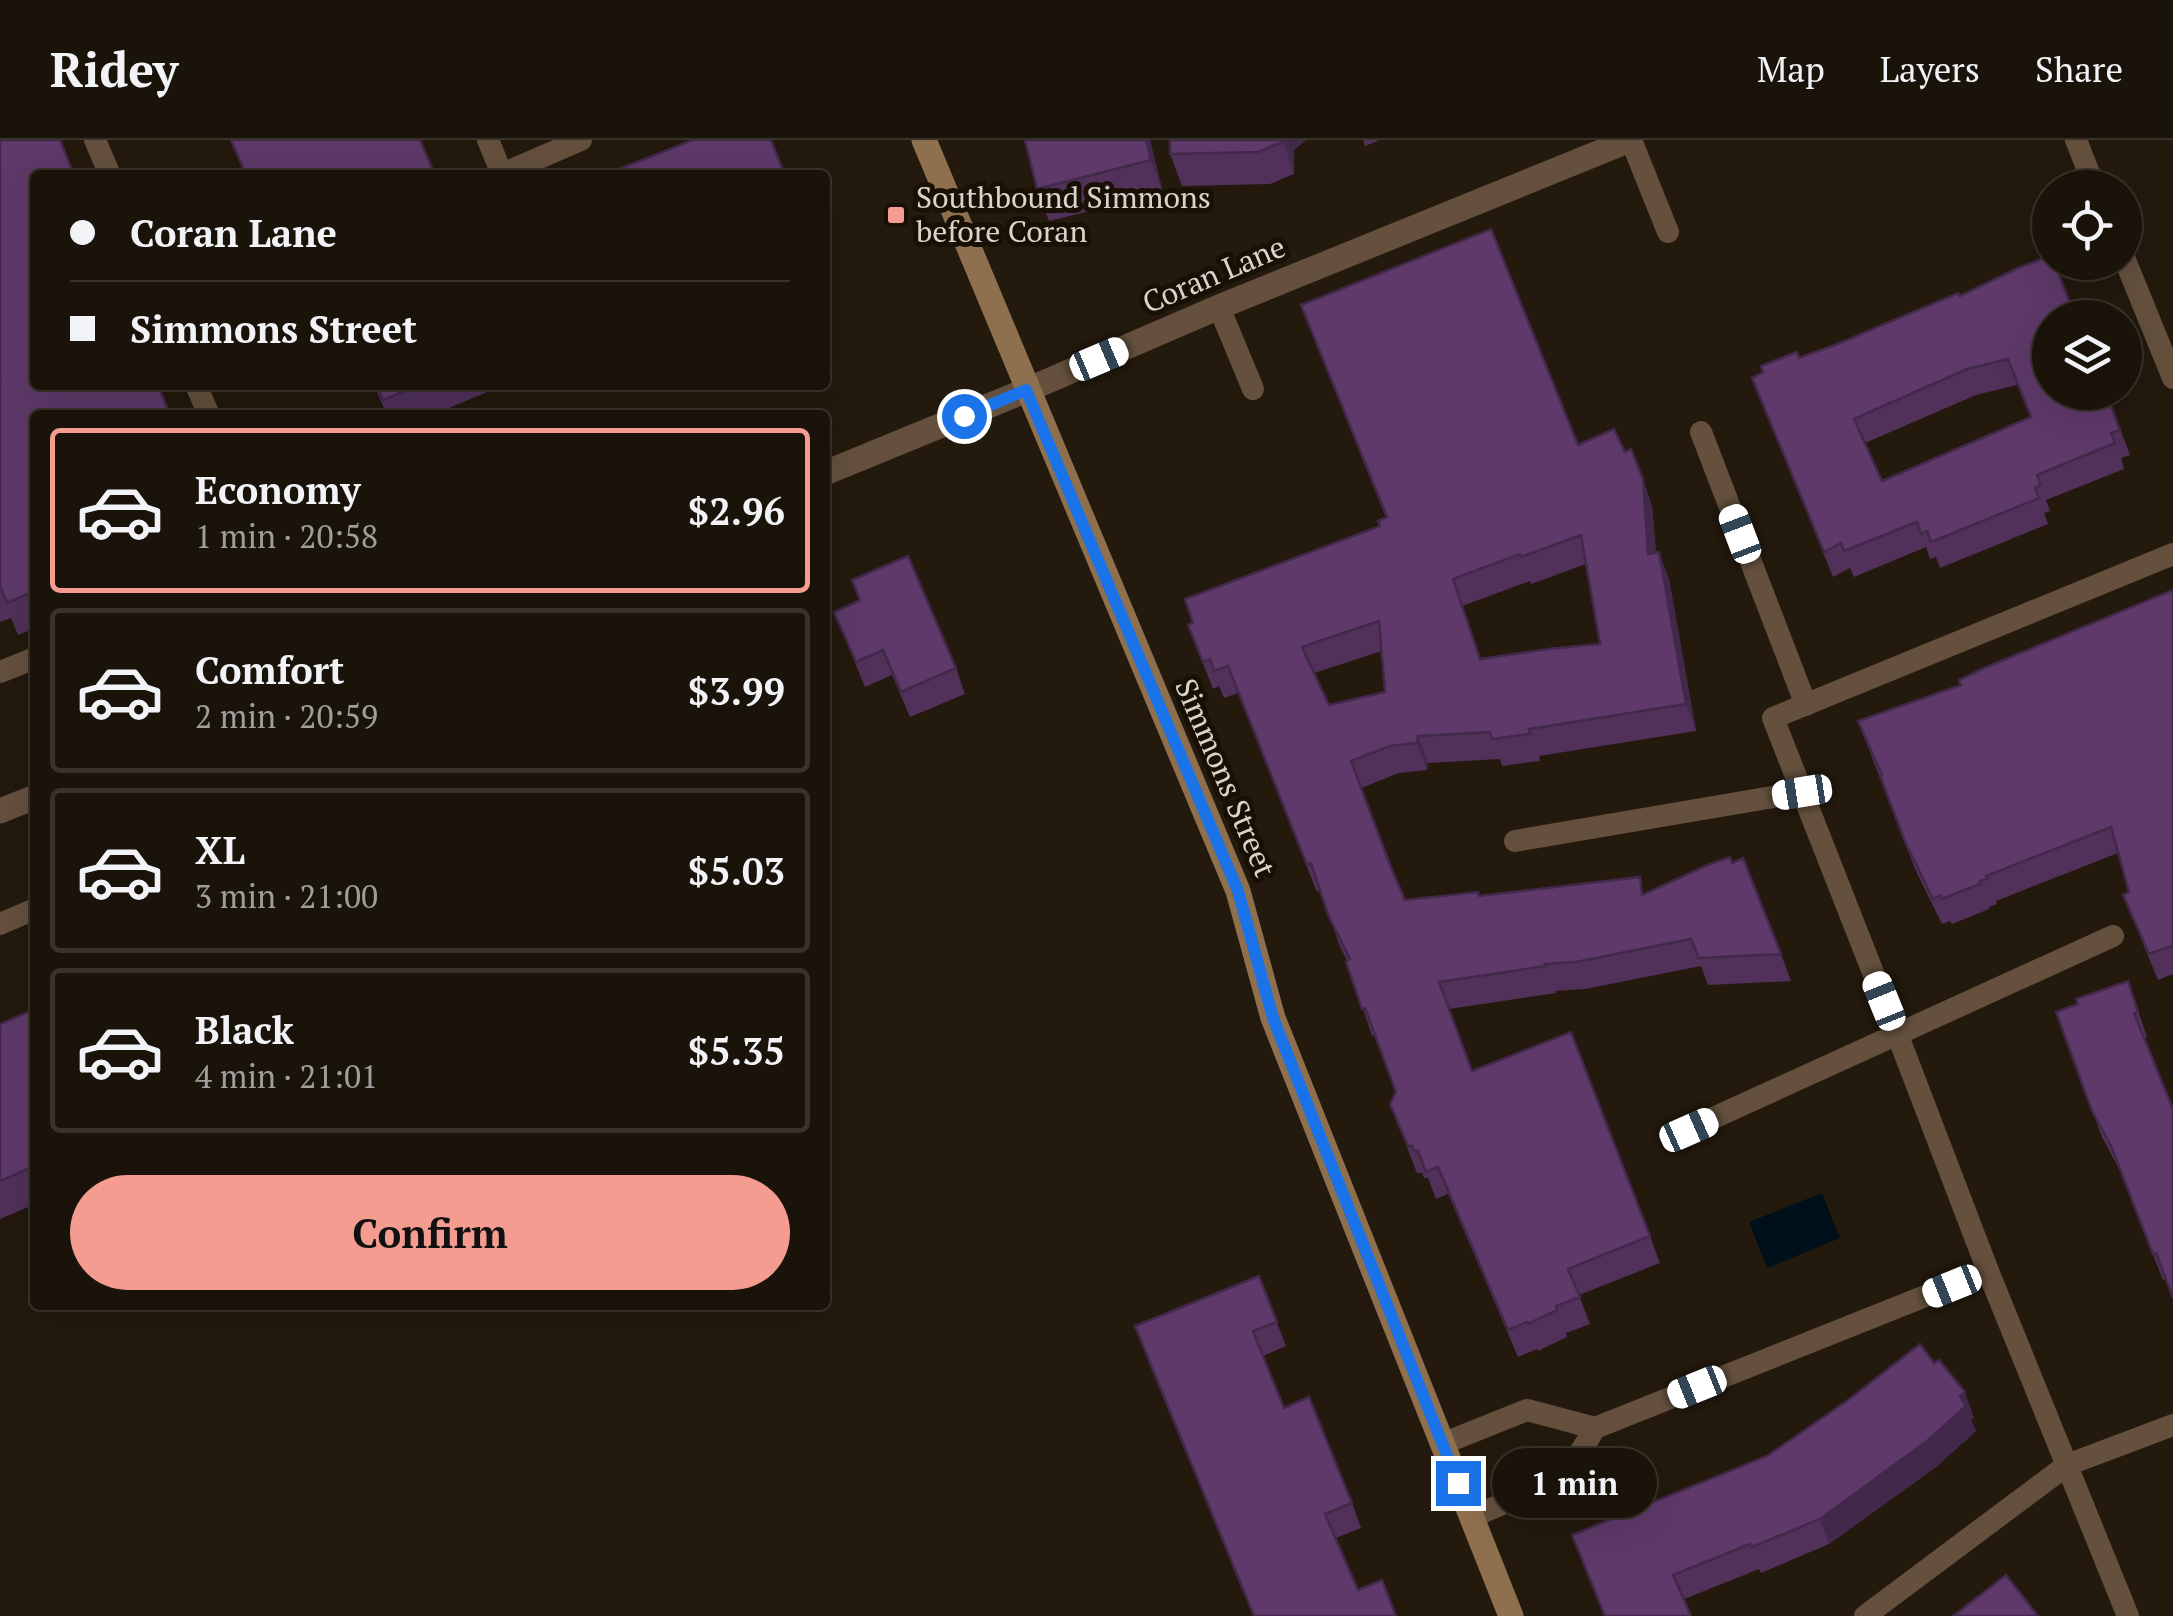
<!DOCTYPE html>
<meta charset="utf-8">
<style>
body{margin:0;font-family:"PT Serif",serif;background:#272018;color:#f1f3f6;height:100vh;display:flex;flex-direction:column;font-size:38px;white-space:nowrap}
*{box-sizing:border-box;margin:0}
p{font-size:32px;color:#9f9e9c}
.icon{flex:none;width:55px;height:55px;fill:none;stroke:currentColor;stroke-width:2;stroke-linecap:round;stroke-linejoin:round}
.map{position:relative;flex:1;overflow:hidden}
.sheet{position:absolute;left:30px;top:270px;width:800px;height:900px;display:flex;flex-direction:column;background:#1a130a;border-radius:10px;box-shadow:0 10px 40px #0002,0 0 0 2px #38322b}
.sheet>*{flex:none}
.banner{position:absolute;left:30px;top:30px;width:800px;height:220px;border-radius:10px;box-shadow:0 10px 40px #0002,0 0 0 2px #38322b;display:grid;align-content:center;height:220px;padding:0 40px;background:#1a130a}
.controls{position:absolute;left:2032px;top:30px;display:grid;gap:20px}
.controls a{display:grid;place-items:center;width:110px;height:110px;border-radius:50%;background:#1a130a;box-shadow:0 10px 40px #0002,0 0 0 2px #38322b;font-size:50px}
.end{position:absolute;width:45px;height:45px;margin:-22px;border:12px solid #1a73e8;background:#fff;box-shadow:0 0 0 5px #fff}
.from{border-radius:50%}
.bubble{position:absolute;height:70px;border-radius:35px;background:#1a130a;box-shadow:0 10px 40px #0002,0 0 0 2px #38322b;font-size:32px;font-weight:800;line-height:70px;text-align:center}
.car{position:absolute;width:30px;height:60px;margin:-30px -15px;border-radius:12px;box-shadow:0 0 8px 2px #0007;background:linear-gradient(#fff 24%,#345 0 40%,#fff 0 76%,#345 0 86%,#fff 0)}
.banner b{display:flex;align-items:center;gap:35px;height:95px;font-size:38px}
.banner b+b{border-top:2px solid #38322b}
.banner i{width:25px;height:25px;background:#f1f3f6}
ul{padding:18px 0 0;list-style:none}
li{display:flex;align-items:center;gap:30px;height:165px;margin:0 20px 15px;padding:0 20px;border:5px solid #38322b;border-radius:10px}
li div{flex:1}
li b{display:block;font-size:38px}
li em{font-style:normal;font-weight:800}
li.current{border-color:#f59c90}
li>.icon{width:90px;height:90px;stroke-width:1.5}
.cta{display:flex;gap:20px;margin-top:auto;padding:20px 40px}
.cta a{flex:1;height:115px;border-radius:60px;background:#f59c90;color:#111;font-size:40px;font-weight:800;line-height:115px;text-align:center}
header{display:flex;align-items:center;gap:60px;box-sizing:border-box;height:140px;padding:0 50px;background:#1a130a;border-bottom:2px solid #38322b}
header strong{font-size:48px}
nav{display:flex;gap:55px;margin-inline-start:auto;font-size:35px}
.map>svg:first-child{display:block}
</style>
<header>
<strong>Ridey</strong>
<nav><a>Map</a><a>Layers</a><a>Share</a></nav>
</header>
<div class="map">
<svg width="2173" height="1476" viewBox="0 0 2173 1476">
<rect width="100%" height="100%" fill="#23190d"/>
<path fill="#00101a" d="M1822 1053 1840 1098 1767 1128 1749 1082Z"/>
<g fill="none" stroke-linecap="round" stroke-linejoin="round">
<g stroke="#64503d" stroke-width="22">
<path d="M95 0 110 35"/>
<path d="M488 0 502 34 581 0"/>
<path d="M1631 0 1668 92"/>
<path d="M2076 0 2095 48"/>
<path d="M2125 120 2173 238"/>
<path d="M1219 167 1253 249"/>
<path d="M196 245 209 275"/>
<path d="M1701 292 1806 565"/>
<path d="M0 532 35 518"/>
<path d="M1515 701 1802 652"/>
<path d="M0 784 35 769"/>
<path d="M1689 989 2113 796"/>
<path d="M1988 1131 2128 1476"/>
<path d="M1442 1304 1527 1270 1595 1288"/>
<path d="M1472 1377 1565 1337 1595 1288 1988 1131 1898 896 1773 578 2173 414"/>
<path d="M1865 1476 2067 1325 2173 1285"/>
</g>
<g stroke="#64503d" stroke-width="25">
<path d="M825 333 1027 250 1219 167 1630 0"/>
<path d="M0 671 35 657"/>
</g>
<path stroke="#8e6f4e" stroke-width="25" d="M924 0 1238 751 1273 878 1511 1476"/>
</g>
<g fill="#51315a" fill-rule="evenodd">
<path d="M0 0 35 275V488L18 495 11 478 0 482Z"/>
<path d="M1025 0H1150L1163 53 1049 81 1037 49Z"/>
<path d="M1306 0 1294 10V34L1270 44 1182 46 1170 14Z"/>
<path d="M1363 0H1380L1365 6Z"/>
<path d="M1960 156 2106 252 2130 315 2121 318 2124 329 2046 360 2050 371 2044 373 2048 384 1940 428 1936 417 1930 419 1926 407 1854 437 1850 428 1833 437 1752 238ZM2017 245 2030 277 1882 341 1865 303 1976 255Z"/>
<path d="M1301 165 1578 305 1652 366 1656 413 1669 439 1696 591 1539 616 1540 621 1502 626 1500 619 1428 623 1427 630 1399 633 1361 648 1405 760 1480 756 1645 753 1781 814 1791 841 1708 845 1701 826 1585 849 1555 851 1556 853 1449 869 1472 931 1650 1096 1660 1123 1579 1155 1590 1184 1566 1193 1567 1197 1538 1211 1537 1209 1518 1217 1448 1054 1436 1059 1428 1038H1424L1422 1033H1417L1390 964 1396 952 1375 895 1372 896 1347 821 1339 804 1320 750 1317 752 1238 553 1224 558 1219 546 1213 549 1188 485 1380 386 1386 378ZM1586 424 1600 504 1481 519 1462 466 1530 441 1531 444ZM1382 511 1385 552 1329 565 1314 533Z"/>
<path d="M374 245H504L432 275H387Z"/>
<path d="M2173 450V834L2158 840 2123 755 2129 752 2118 713 1996 761 1997 764 1989 767V769L1952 784 1950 781 1942 784 1915 729 1858 581 1960 545Z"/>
<path d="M834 472 956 528 965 554 910 577 892 535 865 547Z"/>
<path d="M2128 841 2147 897 2144 898 2165 1139 2163 1140 2120 1031 2102 997 2056 872 2078 864Z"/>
<path d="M35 869V1064L0 1079V884Z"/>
<path d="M1259 1136 1286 1206 1263 1216 1284 1268 1352 1363 1361 1388 1336 1398 1358 1450 1396 1476H1253L1144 1211 1135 1186Z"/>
<path d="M1974 1278 1971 1280 1976 1291 1936 1327 1829 1404 1761 1433 1759 1429 1684 1459 1691 1476H1604L1572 1395Z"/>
</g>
<g fill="#42284a">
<path d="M1146 0H1150L1163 53 1151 20Z"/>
<path d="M1283 0H1306L1294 10V34Z"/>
<path d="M1643 339 1652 366 1658 441 1648 414Z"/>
<path d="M1659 412 1669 439 1696 591 1686 564Z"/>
<path d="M1418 596 1428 623 1427 630 1417 603Z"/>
<path d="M1965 1252 1974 1278 1971 1280 1976 1291 1936 1327 1829 1404 1820 1379Z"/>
</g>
<g fill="#5e3969" stroke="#42284a" stroke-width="2.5" fill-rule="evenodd">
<path d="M0 0H60L74 35H35V245H158L170 275H35V451L7 463 0 446Z"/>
<path d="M231 0H420L435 35H246Z"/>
<path d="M693 0H771L785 35H604Z"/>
<path d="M1025 0H1146L1151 20 1037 49Z"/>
<path d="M1170 0H1283V2L1258 12 1170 14Z"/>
<path d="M1491 89 1578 305 1614 289 1625 312 1631 309 1643 339 1648 414 1659 412 1686 564 1529 589 1530 594 1492 599 1490 592 1418 596 1417 603 1390 606 1351 621 1392 730 1405 760 1478 752 1479 756 1640 737 1642 755 1710 724 1730 717 1732 723 1743 718 1781 814 1699 818 1691 799 1576 822 1545 824 1546 826 1439 842 1472 931 1571 892 1650 1096 1568 1129 1580 1157 1556 1166 1557 1170 1528 1184 1527 1182 1508 1190 1438 1027 1426 1032 1418 1011H1414L1412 1006H1408L1390 964 1396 952 1365 868 1362 869 1346 822 1350 819 1329 777 1311 723 1307 725 1228 526 1214 531 1210 519 1203 522 1188 485 1193 483 1185 459 1380 386 1378 381 1387 377 1301 165ZM1581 395 1600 504 1548 509 1480 519 1453 439 1520 414 1521 417ZM1379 481 1385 552 1329 565 1302 507Z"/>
<path d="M2050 116V122H2054L2076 178H2050V252H2106L2120 290 2111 293 2115 303 2037 335 2041 345 2035 348 2039 358 1931 402 1927 391 1921 394 1917 382 1844 411 1841 403 1824 412 1752 238 1763 232 1761 226 1797 212 1799 218 1835 205 1958 153 1960 156 2020 127ZM2008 219 2031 277 1882 341 1854 279 1967 229Z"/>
<path d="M376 245H420L383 260Z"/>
<path d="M908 416 956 528 901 552 883 510 856 522 834 472 860 460 852 440Z"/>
<path d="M2173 450V807H2168L2149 814 2123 755 2129 752 2111 687 1986 736 1988 739 1980 741V744L1942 759 1941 755 1933 759 1906 704 1880 636 1882 635 1858 581 1961 545 1959 540 1984 528Z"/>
<path d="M2128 841 2138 872 2134 873 2173 969V1158L2156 1113 2153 1114 2111 1006 2092 971 2056 872 2078 864 2076 859Z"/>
<path d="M35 869V1026L0 1041V884Z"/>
<path d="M1259 1136 1277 1182 1253 1191 1284 1268 1309 1257 1352 1363 1325 1374 1358 1450 1382 1440 1396 1476H1254L1135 1186Z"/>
<path d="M1920 1204 1934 1223 1939 1220 1965 1252 1960 1256 1966 1266 1927 1301 1820 1379 1752 1407 1750 1404 1673 1435 1691 1476H1605L1572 1395 1767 1316 1848 1260Z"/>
<path d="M2006 1435 2038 1476H1953Z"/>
</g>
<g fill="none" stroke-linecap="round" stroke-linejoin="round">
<path stroke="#1a73e8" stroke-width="12" d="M964 276 1026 250 1238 751 1273 878 1458 1343"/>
</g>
<rect fill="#f59c90" stroke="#191005" stroke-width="4" x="886" y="65" width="20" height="20" rx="5"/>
<g text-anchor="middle" stroke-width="10" stroke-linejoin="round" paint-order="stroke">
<g font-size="30" fill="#dad3cb" stroke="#191005" text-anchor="start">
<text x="916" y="68">Southbound Simmons<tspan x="916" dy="34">before Coran</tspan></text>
</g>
<g font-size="30" fill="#dad3cb" stroke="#191005">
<text transform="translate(1214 135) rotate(-23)" y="10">Coran Lane</text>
<text transform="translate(1225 638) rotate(67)" y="10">Simmons Street</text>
</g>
</g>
</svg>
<div class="controls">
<a><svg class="icon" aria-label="locate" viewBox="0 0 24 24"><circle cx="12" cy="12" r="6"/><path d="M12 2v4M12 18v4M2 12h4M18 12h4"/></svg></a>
<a><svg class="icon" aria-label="layers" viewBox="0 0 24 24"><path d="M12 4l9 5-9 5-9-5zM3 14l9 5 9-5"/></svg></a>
</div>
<i class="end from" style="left:964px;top:276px"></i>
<i class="end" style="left:1458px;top:1343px"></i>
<div class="bubble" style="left:1492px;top:1308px;width:165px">1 min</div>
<i class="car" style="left:1099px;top:219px;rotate:67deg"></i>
<i class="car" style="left:1740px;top:394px;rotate:339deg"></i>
<i class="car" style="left:1802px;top:652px;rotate:261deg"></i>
<i class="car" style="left:1884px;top:861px;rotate:338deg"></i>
<i class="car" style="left:1689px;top:990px;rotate:66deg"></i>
<i class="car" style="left:1952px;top:1146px;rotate:248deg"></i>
<i class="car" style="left:1697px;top:1247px;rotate:248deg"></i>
<div class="banner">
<b><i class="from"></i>Coran Lane</b>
<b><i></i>Simmons Street</b>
</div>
<section class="sheet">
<ul>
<li class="current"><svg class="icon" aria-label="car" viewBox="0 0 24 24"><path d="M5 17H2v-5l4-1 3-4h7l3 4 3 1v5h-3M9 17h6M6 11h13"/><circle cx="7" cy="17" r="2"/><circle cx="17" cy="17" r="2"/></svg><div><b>Economy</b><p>1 min · 20:58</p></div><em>$2.96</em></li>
<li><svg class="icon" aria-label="car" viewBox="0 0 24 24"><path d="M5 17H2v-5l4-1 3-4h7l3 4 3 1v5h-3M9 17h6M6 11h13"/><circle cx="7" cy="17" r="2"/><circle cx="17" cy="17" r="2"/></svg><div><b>Comfort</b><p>2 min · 20:59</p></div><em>$3.99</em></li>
<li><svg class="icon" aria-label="car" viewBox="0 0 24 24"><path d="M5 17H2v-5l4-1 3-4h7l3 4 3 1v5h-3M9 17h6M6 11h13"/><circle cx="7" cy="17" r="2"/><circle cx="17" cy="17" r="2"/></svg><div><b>XL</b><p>3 min · 21:00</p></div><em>$5.03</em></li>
<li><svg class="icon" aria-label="car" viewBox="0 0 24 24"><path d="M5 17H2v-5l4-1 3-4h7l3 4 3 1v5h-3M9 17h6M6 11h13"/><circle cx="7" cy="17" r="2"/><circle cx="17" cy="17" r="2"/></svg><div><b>Black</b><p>4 min · 21:01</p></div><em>$5.35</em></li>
</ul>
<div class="cta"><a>Confirm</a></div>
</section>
</div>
